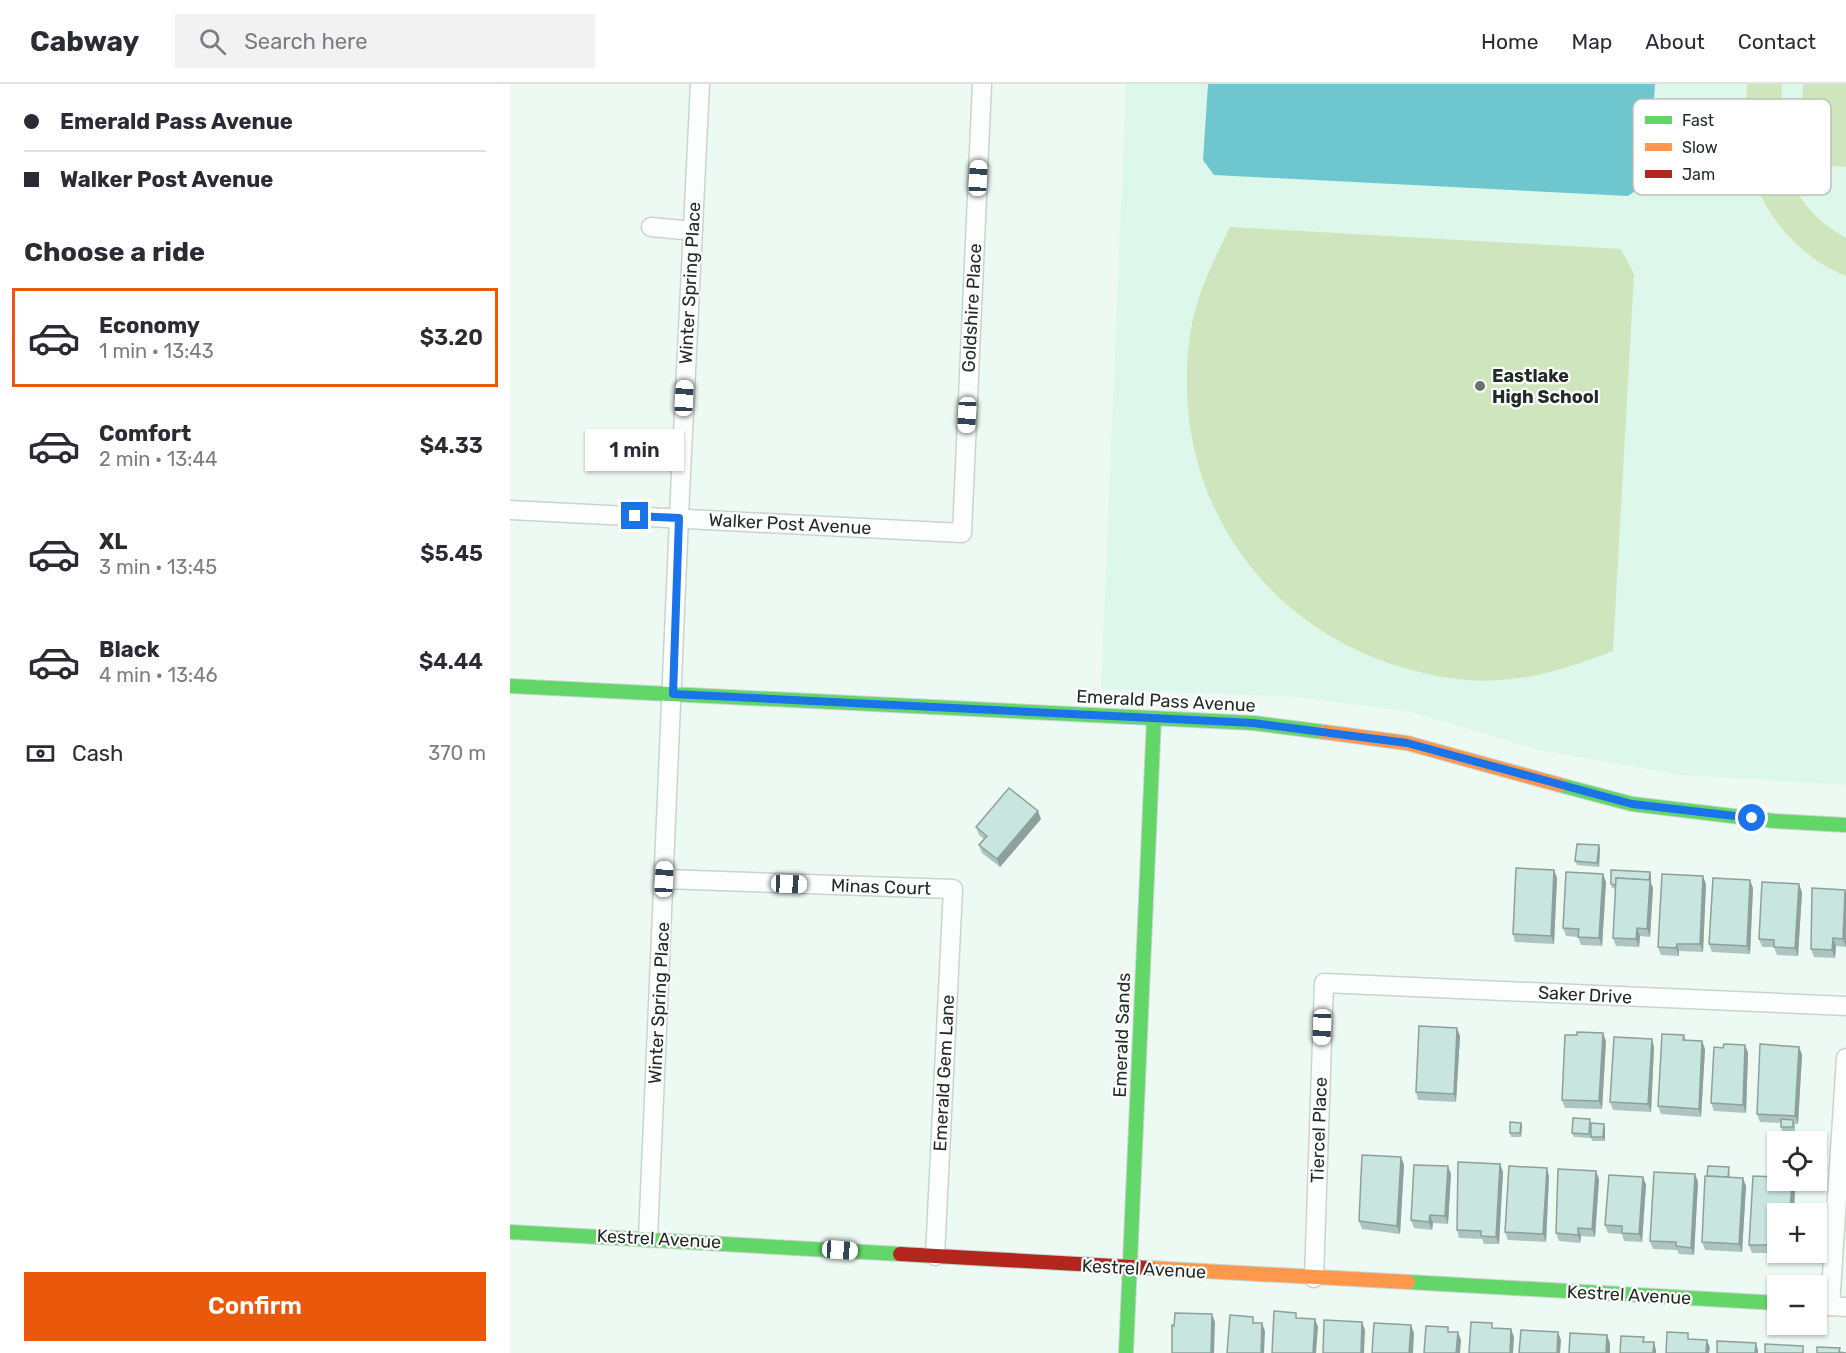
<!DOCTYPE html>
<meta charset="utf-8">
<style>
body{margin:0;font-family:Rubik,sans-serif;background:#f2f2f3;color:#2b2b33;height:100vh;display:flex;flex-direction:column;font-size:22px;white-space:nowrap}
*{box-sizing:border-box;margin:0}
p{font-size:20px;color:#7c7c81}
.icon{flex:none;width:33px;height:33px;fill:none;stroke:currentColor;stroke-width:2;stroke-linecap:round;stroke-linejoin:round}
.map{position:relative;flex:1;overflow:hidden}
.details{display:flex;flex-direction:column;background:#fff;width:510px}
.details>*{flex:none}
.banner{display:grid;align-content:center;height:132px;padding:0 24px;background:#fff}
.controls{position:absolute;left:1257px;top:1047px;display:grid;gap:12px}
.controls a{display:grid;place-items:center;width:60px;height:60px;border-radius:0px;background:#fff;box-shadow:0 2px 4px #0004;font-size:30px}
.end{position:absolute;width:27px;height:27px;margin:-14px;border:8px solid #1a73e8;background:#fff;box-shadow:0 0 0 3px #fff}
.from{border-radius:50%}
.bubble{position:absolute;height:42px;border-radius:0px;background:#fff;box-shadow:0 2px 4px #0004;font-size:20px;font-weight:600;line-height:42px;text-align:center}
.car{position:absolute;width:18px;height:36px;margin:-18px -9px;border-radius:8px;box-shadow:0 0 4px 2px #0007;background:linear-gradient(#fff 24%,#345 0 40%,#fff 0 76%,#345 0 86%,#fff 0)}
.banner b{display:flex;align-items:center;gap:21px;height:57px;font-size:22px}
.banner b+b{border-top:2px solid #e1e1e2}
.banner i{width:15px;height:15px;background:#2b2b33}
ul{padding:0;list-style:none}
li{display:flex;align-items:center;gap:18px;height:99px;margin:0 12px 9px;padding:0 12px;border:3px solid transparent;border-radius:0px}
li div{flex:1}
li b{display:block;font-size:22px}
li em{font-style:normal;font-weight:600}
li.on{border-color:#ea580c}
li>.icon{width:54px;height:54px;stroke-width:1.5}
h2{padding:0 24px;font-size:27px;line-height:72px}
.pay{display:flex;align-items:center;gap:15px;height:66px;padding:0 24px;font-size:22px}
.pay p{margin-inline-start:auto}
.primary-button{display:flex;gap:12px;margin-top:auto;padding:12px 24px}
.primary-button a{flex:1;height:69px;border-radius:0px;background:#ea580c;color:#fff;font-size:24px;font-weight:600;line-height:69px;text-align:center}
header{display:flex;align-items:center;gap:36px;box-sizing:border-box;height:84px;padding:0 30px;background:#fff;border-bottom:2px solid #e1e1e2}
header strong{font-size:28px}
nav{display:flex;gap:33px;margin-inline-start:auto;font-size:21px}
.search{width:420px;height:54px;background:#f2f2f3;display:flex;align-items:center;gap:15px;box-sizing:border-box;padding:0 21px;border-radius:0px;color:#7c7c81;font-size:22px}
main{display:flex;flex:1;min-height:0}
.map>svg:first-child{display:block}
</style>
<header>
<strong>Cabway</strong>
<div class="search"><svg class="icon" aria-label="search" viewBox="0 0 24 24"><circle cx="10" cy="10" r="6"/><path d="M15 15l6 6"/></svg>Search here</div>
<nav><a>Home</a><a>Map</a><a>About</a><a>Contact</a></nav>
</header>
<main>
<section class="details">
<div class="banner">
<b><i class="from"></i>Emerald Pass Avenue</b>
<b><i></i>Walker Post Avenue</b>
</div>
<h2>Choose a ride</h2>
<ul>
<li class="on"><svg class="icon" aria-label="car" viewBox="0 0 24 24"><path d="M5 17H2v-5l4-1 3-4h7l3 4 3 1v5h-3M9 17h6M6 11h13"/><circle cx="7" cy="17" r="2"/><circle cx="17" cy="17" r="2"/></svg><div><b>Economy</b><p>1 min · 13:43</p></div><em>$3.20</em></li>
<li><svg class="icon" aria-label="car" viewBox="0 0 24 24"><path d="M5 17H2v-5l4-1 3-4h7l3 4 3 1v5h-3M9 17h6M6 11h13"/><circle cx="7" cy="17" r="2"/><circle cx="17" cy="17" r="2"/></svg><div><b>Comfort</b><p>2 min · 13:44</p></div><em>$4.33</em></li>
<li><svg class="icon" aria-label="car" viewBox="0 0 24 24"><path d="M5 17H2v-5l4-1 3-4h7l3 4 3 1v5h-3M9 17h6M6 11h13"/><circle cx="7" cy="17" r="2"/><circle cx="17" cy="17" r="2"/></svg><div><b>XL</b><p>3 min · 13:45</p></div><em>$5.45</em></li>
<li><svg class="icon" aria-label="car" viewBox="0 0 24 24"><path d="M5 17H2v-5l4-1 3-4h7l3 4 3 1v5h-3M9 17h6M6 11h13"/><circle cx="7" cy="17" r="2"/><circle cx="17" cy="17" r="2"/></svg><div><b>Black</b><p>4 min · 13:46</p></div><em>$4.44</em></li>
</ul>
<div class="pay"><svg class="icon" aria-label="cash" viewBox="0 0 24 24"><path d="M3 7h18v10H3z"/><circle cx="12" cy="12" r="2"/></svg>Cash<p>370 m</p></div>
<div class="primary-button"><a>Confirm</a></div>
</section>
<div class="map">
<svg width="1336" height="1269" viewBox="0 0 1336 1269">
<rect width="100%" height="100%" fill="#edf9f3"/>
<path fill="#ddf8eb" d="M616 0H1336V701L1170 691 1029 666 901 628 786 613 591 605Z"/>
<g fill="#cfe5bd">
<path d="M1237 0H1272C1269 67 1271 117 1336 154V192C1292 175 1252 131 1241 84 1234 56 1236 28 1237 0Z"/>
<path d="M1293 0H1336V83L1289 80Z"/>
<path d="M720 143 1111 165 1124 190 1103 567C1066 581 1030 594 989 596 956 599 922 592 891 583 743 539 656 398 681 245 687 209 704 176 720 143Z"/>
</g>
<path fill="#6ec7cf" d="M698 0H1145L1139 97 1118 112 704 91 693 76Z"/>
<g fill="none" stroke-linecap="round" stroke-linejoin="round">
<g stroke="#c9d4cf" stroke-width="21">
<g id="street">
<path d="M141 143 183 147"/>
<path d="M0 426 452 449 472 0"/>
<path d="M154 795 443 805 425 1172"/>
<path d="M138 1154 170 410 190 0"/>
<path d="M804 1194 814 899 1336 922"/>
<path d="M1306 1221 1336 1223"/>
<path d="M1320 1222 1336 974"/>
</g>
</g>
<g stroke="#c9d4cf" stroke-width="16">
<g id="fast">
<path d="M0 602 743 639 814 648"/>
<path d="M1050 701 1122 720 1264 737 1336 741"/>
<path d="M0 1148 390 1170"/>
<path d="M898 1198 1268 1219"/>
<path d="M616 1269 644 634"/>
</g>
</g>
<g stroke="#c9d4cf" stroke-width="16">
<g id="slow">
<path d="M814 648 897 659 1050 701"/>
<path d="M639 1184 898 1198"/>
</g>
</g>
<g stroke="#c9d4cf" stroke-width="16">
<path id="jam" d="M390 1170 639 1184"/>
</g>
<use href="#street" stroke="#fcfefd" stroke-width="18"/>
<use href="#fast" stroke="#63d668" stroke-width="14"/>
<use href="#slow" stroke="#ff974d" stroke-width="14"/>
<use href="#jam" stroke="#b3261e" stroke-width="14"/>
</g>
<g fill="#adc5c0">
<path d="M531 735 490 783 472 769 469 761 474 755 469 751 466 743Z"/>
<path d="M1090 765 1089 783 1067 781 1065 777Z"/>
<path d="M1044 786 1047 794 1044 860 1005 858 1003 850Z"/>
<path d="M1140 788 1141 792V799L1143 804 1140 853 1130 852 1129 863 1106 862 1103 854 1106 805 1102 804 1101 800Z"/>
<path d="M1096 798 1092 862 1071 861 1068 853 1056 852 1053 844Z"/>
<path d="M1196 800 1193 868 1169 867V872L1151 871 1148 863Z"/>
<path d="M1243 804 1240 870 1202 868 1199 860Z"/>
<path d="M1335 806 1336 863 1326 862 1325 874 1304 873 1301 865Z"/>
<path d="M1292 808 1288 872 1267 871 1264 863H1252L1249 855Z"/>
<path d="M1174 951 1176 956 1192 957 1195 965 1191 1033 1151 1030 1148 1022Z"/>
<path d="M950 952 946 1018 908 1016 906 1008Z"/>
<path d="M1096 957 1092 1025 1055 1024 1052 1016Z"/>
<path d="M1235 961 1238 969 1236 1029 1204 1027 1201 1019Z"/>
<path d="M1144 963 1141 1028 1103 1026 1100 1018Z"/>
<path d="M1289 963 1292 971 1288 1040H1285V1047H1272L1271 1043V1039L1250 1038 1247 1030Z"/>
<path d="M1011 1039 1012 1043 1011 1053H1001L1000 1049Z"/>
<path d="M1082 1039 1095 1044V1057H1082L1081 1053V1054L1064 1053 1062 1049Z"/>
<path d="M891 1073 894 1081 890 1150 852 1145 849 1137Z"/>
<path d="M990 1080 993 1088 989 1160H974L972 1155 949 1154 947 1146Z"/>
<path d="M1220 1087V1093L1236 1102 1232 1168 1195 1166 1192 1158Z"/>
<path d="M941 1090 938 1140 923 1139 922 1146 904 1144 901 1136Z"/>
<path d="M1185 1090 1188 1098 1184 1171 1169 1170 1167 1166 1143 1165 1140 1157Z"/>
<path d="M1039 1092 1036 1158 998 1156 995 1148Z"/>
<path d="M1133 1093 1136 1101 1132 1158 1114 1157 1112 1150 1098 1149 1095 1141Z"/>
<path d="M1089 1095 1085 1153 1071 1152 1070 1159 1049 1157 1046 1149Z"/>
<path d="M1285 1102 1284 1130H1268V1168L1282 1169H1242L1239 1161Z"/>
</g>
<g fill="#8da09c">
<path d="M528 727 531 735 490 783 487 775Z"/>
<path d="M1089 761 1090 765 1089 783 1087 779Z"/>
<path d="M1044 786 1047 794 1044 860 1041 852Z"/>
<path d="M1140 788 1141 792V799L1143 804 1140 853 1137 845Z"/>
<path d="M1093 790 1096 798 1092 862 1089 854Z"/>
<path d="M1193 792 1196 800 1193 868 1190 860Z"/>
<path d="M1240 796 1243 804 1240 870 1237 862Z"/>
<path d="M1289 800 1292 808 1288 872 1285 864Z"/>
<path d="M1335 806 1336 808V863L1333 855Z"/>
<path d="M1127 844 1130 852 1129 863 1126 855Z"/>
<path d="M1323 854 1326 862 1325 874 1322 866Z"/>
<path d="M1167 860 1169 867V872L1166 864Z"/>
<path d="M947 944 950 952 946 1018 944 1010Z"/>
<path d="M1093 949 1096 957 1092 1025 1089 1017Z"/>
<path d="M1142 955 1144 963 1141 1028 1138 1020Z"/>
<path d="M1192 957 1195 965 1191 1033 1189 1025Z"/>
<path d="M1235 961 1238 969 1236 1029 1233 1021Z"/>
<path d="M1289 963 1292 971 1288 1040 1285 1032Z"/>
<path d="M1011 1039 1012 1043 1011 1053 1010 1049Z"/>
<path d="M1094 1040 1095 1044V1057L1093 1053Z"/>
<path d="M891 1073 894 1081 890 1150 887 1142Z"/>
<path d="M990 1080 993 1088 989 1160 986 1153Z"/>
<path d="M938 1082 941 1090 938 1140 935 1132Z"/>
<path d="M1037 1084 1039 1092 1036 1158 1033 1150Z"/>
<path d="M1086 1087 1089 1095 1085 1153 1082 1145Z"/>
<path d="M1185 1090 1188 1098 1184 1171 1181 1164Z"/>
<path d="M1133 1093 1136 1101 1132 1158 1129 1150Z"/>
<path d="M1233 1094 1236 1102 1232 1168 1229 1160Z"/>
<path d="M1282 1096H1283L1285 1102 1284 1130H1280Z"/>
<path d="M920 1131 923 1139 922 1146 919 1138Z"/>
<path d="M1068 1144 1071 1152 1070 1159 1068 1151Z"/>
<path d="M702 1230 705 1238 704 1269H701Z"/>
<path d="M805 1235 808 1243 806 1269H803Z"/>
<path d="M852 1238 855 1246 854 1269H851Z"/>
<path d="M752 1239 755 1247 754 1269H751Z"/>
<path d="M901 1241 904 1249 903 1269H899Z"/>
<path d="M1001 1245 1004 1253 1003 1269H1000Z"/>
<path d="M948 1248 951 1256 950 1269H946Z"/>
<path d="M1048 1248 1051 1256 1050 1269H1047Z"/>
<path d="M1097 1251 1100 1259V1269H1096Z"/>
<path d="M1197 1256 1200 1264 1199 1269H1196Z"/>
<path d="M1144 1258 1146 1266V1269H1143Z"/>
<path d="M1246 1259 1248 1266V1269H1245Z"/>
</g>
<g fill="#c9e5df" stroke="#8da09c" stroke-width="1.5">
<path d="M499 704 528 727 487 775 469 761 477 752 466 743Z"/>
<path d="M1067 760 1089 761 1087 779 1065 777Z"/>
<path d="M1006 784 1044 786 1041 852 1003 850Z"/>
<path d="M1101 786 1140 788 1139 796 1106 794V801L1101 800Z"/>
<path d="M1056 788 1093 790 1089 854 1068 853 1069 845 1053 844Z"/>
<path d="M1152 790 1193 792 1190 860H1167L1166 864 1148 863Z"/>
<path d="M1106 794 1140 796 1137 845 1127 844 1126 855 1103 854Z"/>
<path d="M1203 794 1240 796 1237 862 1199 860Z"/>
<path d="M1252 798 1289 800 1285 864 1264 863V856L1249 855Z"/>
<path d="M1302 804 1335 806 1333 855 1323 854 1322 866 1301 865Z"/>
<path d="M909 942 947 944 944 1010 906 1008Z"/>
<path d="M1067 948 1093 949 1089 1017 1052 1016 1055 951H1067Z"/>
<path d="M1152 950 1174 951 1173 956 1192 957 1189 1025 1148 1022Z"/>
<path d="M1104 953 1142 955 1138 1020 1100 1018Z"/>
<path d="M1214 960 1235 961 1233 1021 1201 1019 1204 963 1213 964Z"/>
<path d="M1250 960 1289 963 1285 1032 1247 1030Z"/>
<path d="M1063 1034 1080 1035 1079 1050 1062 1049Z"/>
<path d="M1271 1035 1283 1036V1043H1271Z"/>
<path d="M1000 1038 1011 1039 1010 1049H1000Z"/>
<path d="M1081 1039 1094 1040 1093 1053H1081Z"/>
<path d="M852 1071 891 1073 887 1142 849 1137Z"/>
<path d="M948 1078 990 1080 986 1153 971 1152V1147L947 1146Z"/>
<path d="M904 1081 938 1082 935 1132 920 1131 919 1138 901 1136Z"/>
<path d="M999 1082 1037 1084 1033 1150 995 1148Z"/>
<path d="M1198 1082 1219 1083 1218 1093 1197 1092Z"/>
<path d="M1048 1085 1086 1087 1082 1145 1068 1144V1151L1046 1149Z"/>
<path d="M1144 1088 1185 1090 1181 1164 1166 1162V1158L1140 1157Z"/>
<path d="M1099 1091 1133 1093 1129 1150 1112 1149V1142L1095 1141Z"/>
<path d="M1195 1092 1233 1094 1229 1160 1192 1158Z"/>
<path d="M1243 1092 1268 1093V1096H1282L1280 1130H1268V1161H1239Z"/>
<path d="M764 1227 786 1229V1234L805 1235 803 1269H762Z"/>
<path d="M665 1229 702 1230 701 1269H662V1241L664 1242Z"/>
<path d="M720 1231 743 1233V1239H752L751 1269H717Z"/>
<path d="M814 1236 852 1238 851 1269H813Z"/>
<path d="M961 1238 982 1239V1244L1001 1245 1000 1269H959Z"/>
<path d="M864 1239 901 1241 899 1269H862Z"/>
<path d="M916 1242 938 1243V1248H948L946 1269H914Z"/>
<path d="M1011 1246 1048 1248 1047 1269H1009Z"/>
<path d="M1157 1248 1178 1249V1255L1197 1256 1196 1269H1156Z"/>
<path d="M1060 1249 1097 1251 1096 1269H1059Z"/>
<path d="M1111 1252 1134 1253 1133 1258H1144L1143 1269H1110Z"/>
<path d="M1207 1257 1246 1259 1245 1269H1207Z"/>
<path d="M1255 1260 1293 1262V1269H1255Z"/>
<path d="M1307 1263 1330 1264 1329 1268 1336 1269H1307Z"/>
</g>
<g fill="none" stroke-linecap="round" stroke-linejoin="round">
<path stroke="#1a73e8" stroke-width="8" d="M125 432 169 434 163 610 743 639 897 659 1122 720 1242 734"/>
</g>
<circle fill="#68746e" stroke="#fff" stroke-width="2" cx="970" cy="302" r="6"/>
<g text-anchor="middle" stroke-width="4.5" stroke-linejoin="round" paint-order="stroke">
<g font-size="18" fill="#212c27" stroke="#fff">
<text transform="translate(180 199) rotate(-87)" y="6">Winter Spring Place</text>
<text transform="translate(462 224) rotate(-87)" y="6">Goldshire Place</text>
<text transform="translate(280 440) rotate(3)" y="6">Walker Post Avenue</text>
<text transform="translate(656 617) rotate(3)" y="6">Emerald Pass Avenue</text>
<text transform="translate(371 803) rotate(2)" y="6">Minas Court</text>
<text transform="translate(1075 911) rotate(3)" y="6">Saker Drive</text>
<text transform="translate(149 919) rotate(-87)" y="6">Winter Spring Place</text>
<text transform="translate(612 951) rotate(-88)" y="6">Emerald Sands</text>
<text transform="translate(434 989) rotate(-87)" y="6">Emerald Gem Lane</text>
<text transform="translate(809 1046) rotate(-88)" y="6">Tiercel Place</text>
<text transform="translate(149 1155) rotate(3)" y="6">Kestrel Avenue</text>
<text transform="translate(634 1185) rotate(3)" y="6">Kestrel Avenue</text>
<text transform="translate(1119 1211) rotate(3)" y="6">Kestrel Avenue</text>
</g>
<g font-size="18" font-weight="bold" fill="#212c27" stroke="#fff" text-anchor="start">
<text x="982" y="298">Eastlake<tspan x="982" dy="21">High School</tspan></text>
</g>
</g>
<rect x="1123" y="15" width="198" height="96" rx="9" fill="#fff" stroke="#bcc0be" stroke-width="1.5"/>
<rect x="1135" y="32" width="27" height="8" fill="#63d668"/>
<rect x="1135" y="59" width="27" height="8" fill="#ff974d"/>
<rect x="1135" y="86" width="27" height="8" fill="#b3261e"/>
<g font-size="16" fill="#212c27">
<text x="1172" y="42">Fast</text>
<text x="1172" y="69">Slow</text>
<text x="1172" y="96">Jam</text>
</g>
</svg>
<div class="controls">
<a><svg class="icon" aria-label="locate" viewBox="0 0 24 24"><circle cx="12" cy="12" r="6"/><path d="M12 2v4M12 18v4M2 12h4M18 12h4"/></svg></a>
<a>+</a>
<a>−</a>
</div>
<i class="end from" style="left:1242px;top:734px"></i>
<i class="end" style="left:125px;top:432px"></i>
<div class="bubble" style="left:75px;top:345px;width:99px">1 min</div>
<i class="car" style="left:468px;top:94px;rotate:3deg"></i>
<i class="car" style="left:174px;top:314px;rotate:3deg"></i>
<i class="car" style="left:457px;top:331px;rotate:183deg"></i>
<i class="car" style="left:154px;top:795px;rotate:3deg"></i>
<i class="car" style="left:279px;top:800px;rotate:92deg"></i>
<i class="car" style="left:812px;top:943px;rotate:182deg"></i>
<i class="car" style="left:330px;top:1166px;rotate:94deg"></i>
</div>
</main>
